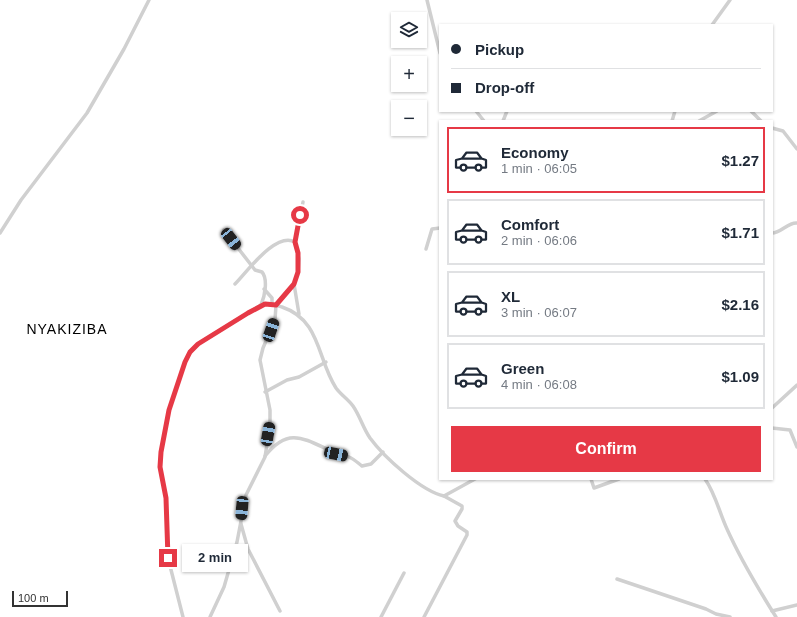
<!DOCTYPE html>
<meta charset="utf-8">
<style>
body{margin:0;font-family:Arial,sans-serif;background:#f2f2f3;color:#1f2937;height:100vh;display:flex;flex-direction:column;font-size:15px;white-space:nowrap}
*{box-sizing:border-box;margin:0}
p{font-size:13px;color:#747a83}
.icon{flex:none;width:22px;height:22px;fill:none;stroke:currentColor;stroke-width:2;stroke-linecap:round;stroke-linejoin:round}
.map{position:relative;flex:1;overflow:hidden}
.panel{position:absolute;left:439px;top:120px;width:334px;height:360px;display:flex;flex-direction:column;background:#fff;border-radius:0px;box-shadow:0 1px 3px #0004}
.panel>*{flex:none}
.guide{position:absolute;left:439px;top:24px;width:334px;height:88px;border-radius:0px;box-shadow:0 1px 3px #0004;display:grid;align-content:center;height:88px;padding:0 12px;background:#fff}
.tools{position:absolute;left:391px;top:12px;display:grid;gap:8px}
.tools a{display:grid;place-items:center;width:36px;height:36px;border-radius:0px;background:#fff;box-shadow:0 1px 3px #0004;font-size:20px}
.scale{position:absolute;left:12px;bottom:10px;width:56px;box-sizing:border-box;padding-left:4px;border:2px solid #333;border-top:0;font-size:11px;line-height:14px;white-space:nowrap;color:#333;-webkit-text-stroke:3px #fff;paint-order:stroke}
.end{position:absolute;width:18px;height:18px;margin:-9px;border:5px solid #e63946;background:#fff;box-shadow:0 0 0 2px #fff}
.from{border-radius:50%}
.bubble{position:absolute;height:28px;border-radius:0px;background:#fff;box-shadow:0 1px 3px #0004;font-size:13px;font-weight:700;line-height:28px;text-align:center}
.car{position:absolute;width:12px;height:24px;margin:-12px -6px;border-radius:5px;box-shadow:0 0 3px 1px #0007;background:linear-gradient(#222 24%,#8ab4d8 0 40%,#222 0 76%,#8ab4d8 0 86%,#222 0)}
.guide b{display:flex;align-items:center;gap:14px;height:38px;font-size:15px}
.guide b+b{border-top:1px solid #e0e1e3}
.guide i{width:10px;height:10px;background:#1f2937}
ul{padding:7px 0 0;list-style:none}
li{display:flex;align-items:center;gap:12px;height:66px;margin:0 8px 6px;padding:0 4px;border:2px solid #e0e1e3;border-radius:0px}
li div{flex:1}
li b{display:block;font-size:15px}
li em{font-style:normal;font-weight:700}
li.on{border-color:#e63946}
li>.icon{width:36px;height:36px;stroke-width:1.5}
.primary-button{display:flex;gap:8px;margin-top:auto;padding:8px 12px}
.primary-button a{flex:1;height:46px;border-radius:0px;background:#e63946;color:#fff;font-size:16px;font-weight:700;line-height:46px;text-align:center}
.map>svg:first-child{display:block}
</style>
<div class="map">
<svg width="797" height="617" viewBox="0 0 797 617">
<rect width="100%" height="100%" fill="#fff"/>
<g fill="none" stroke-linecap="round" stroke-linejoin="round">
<g stroke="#d0d0d0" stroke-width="3.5">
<path d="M427 0 440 53"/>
<path d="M712 25 730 0"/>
<path d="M476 111 484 121"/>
<path d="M751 111 761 121"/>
<path d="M503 121 507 111"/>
<path d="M672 121 675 111"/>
<path d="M699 121 717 111"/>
<path d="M772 128 783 131 797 149"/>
<path d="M224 230 255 270 262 272C268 279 265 296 261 305"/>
<path d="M0 233 21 200 87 113 124 49 149 0"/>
<path d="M772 233C781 233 788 222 797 223"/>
<path d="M426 249 432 229 440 228"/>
<path d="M235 284C247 272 276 231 295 242"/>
<path d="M294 284 299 314"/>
<path d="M264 289 272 298V304"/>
<path d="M265 392 287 380 299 377 326 362"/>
<path d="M772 408 797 385"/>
<path d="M772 428 790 430 797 447"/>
<path d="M265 456C288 427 303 438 331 451 337 454 344 454 349 457 354 459 358 463 362 466L371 464 383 452"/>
<path d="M591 479 594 488 619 479"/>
<path d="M705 479C716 495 719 512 727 529 740 558 759 590 776 617"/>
<path d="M241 524 248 549 280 611"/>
<path d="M617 579 706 609 716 614 730 617"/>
<path d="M772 611 797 605"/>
<path d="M183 617 168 558 166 498 160 467 161 452 169 410 185 362 190 353 198 344 261 305C269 303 275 305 282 307 321 320 317 359 336 388 341 395 348 399 353 406 360 416 363 428 370 438 384 457 421 491 444 496L475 479"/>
<path d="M210 617 224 587 237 542 246 495 265 457 270 425V410L260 360 263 348 275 320 276 305 294 284 298 272 299 259 295 242 303 202"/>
<path d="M381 617 404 573"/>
<path d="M424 617 467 535V532L458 526 455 521 462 509V506L444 496"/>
</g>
</g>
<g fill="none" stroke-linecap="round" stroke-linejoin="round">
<path stroke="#e63946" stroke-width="5" d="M168 558 166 498 160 467 161 452 169 410 185 362 190 352 198 344 248 313 265 304 276 305 294 284 298 272V253L295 242 300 215"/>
</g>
<g text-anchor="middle" stroke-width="4" stroke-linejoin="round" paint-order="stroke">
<g font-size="14" letter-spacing="1" fill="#000" stroke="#fff">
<text x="67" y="334">NYAKIZIBA</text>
</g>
</g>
</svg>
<div class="tools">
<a><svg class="icon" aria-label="layers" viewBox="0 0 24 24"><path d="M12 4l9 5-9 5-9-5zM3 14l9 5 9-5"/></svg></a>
<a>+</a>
<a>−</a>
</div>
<div class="scale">100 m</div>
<i class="end from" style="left:300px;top:215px"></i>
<i class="end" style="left:168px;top:558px"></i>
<div class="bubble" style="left:182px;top:544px;width:66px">2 min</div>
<i class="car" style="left:231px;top:239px;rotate:142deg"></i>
<i class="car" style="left:271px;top:330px;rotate:19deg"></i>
<i class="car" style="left:268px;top:434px;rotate:10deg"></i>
<i class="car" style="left:336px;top:454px;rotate:102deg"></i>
<i class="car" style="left:242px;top:508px;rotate:185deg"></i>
<div class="guide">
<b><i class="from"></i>Pickup</b>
<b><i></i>Drop-off</b>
</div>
<section class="panel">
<ul>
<li class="on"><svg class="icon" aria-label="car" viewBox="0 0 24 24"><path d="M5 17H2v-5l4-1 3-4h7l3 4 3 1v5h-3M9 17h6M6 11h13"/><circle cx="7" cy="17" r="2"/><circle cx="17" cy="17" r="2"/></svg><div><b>Economy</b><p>1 min · 06:05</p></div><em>$1.27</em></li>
<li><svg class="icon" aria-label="car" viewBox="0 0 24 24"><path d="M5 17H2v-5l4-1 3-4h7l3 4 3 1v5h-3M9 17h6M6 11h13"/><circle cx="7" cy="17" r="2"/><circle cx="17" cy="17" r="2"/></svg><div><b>Comfort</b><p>2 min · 06:06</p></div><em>$1.71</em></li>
<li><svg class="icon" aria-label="car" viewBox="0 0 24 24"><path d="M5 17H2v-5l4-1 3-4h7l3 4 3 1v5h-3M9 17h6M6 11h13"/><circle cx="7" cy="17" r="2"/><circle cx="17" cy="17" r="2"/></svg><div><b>XL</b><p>3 min · 06:07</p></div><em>$2.16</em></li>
<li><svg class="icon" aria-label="car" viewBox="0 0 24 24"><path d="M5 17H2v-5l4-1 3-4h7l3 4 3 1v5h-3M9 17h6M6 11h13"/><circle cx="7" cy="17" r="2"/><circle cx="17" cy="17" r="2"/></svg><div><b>Green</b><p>4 min · 06:08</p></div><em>$1.09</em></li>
</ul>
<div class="primary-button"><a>Confirm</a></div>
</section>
</div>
